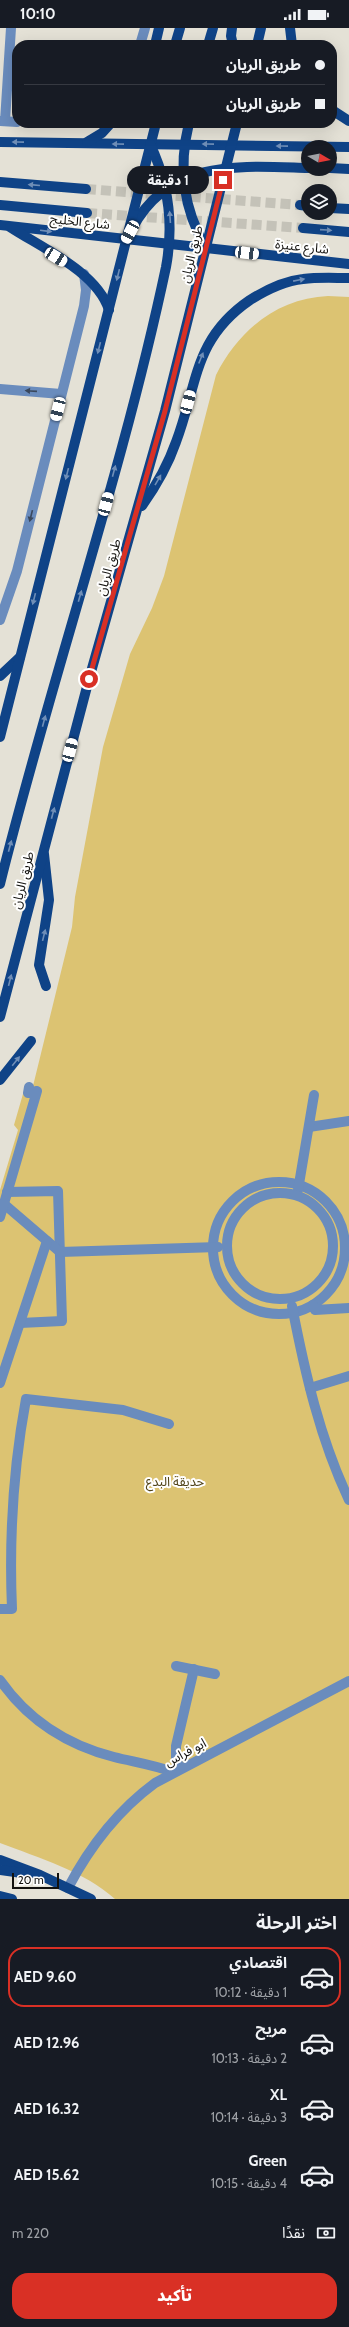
<!DOCTYPE html>
<html lang="ar">
<meta charset="utf-8">
<style>
body{margin:0;font-family:Cabin,"Noto Sans Arabic",sans-serif;background:#242831;color:#f1f3f6;direction:rtl;height:100vh;display:flex;flex-direction:column;font-size:15px;white-space:nowrap}
*{box-sizing:border-box;margin:0}
p{font-size:13px;color:#9ea1a6}
.icon{flex:none;width:22px;height:22px;fill:none;stroke:currentColor;stroke-width:2;stroke-linecap:round;stroke-linejoin:round}
.map{position:relative;height:1871px;overflow:hidden;direction:ltr}
.details{display:flex;flex-direction:column;background:#171b24;flex:1}
.details>*{flex:none}
.hud{position:absolute;left:12px;top:12px;width:325px;height:88px;border-radius:16px;box-shadow:0 4px 16px #0002;direction:rtl;display:grid;align-content:center;height:88px;padding:0 12px;background:#171b24}
.needle{width:26px;rotate:100deg}
.fabs{position:absolute;left:301px;top:112px;display:grid;gap:8px}
.fabs a{display:grid;place-items:center;width:36px;height:36px;border-radius:50%;background:#171b24;box-shadow:0 4px 16px #0002;font-size:20px}
.scale{position:absolute;left:12px;bottom:10px;width:47px;box-sizing:border-box;padding-left:4px;border:2px solid #12110e;border-top:0;font-size:11px;line-height:14px;white-space:nowrap;color:#12110e;-webkit-text-stroke:3px #fff;paint-order:stroke}
.end{position:absolute;width:18px;height:18px;margin:-9px;border:5px solid #d93025;background:#fff;box-shadow:0 0 0 2px #fff}
.from{border-radius:50%}
.bubble{position:absolute;height:28px;border-radius:14px;background:#171b24;box-shadow:0 4px 16px #0002;font-size:13px;font-weight:800;line-height:28px;text-align:center;direction:rtl}
.car{position:absolute;width:12px;height:24px;margin:-12px -6px;border-radius:5px;box-shadow:0 0 3px 1px #0007;background:linear-gradient(#fff 24%,#345 0 40%,#fff 0 76%,#345 0 86%,#fff 0)}
.hud b{display:flex;align-items:center;gap:14px;height:38px;font-size:15px}
.hud b+b{border-top:1px solid #363941}
.hud i{width:10px;height:10px;background:#f1f3f6}
ul{padding:0;list-style:none}
li{display:flex;align-items:center;gap:12px;height:60px;margin:0 8px 6px;padding:0 4px;border:2px solid transparent;border-radius:16px}
li div{flex:1}
li b{display:block;font-size:15px}
li em{font-style:normal;font-weight:800}
li.active{border-color:#d93025}
li>.icon{width:36px;height:36px;stroke-width:1.5}
h2{padding:0 12px;font-size:18px;line-height:48px}
.pay{display:flex;align-items:center;gap:10px;height:44px;padding:0 12px;font-size:15px}
.pay p{margin-inline-start:auto}
.primary-button{display:flex;gap:8px;margin-top:auto;padding:8px 12px}
.primary-button a{flex:1;height:46px;border-radius:16px;background:#d93025;color:#fff;font-size:16px;font-weight:800;line-height:46px;text-align:center}
.status{display:flex;justify-content:space-between;align-items:center;height:28px;padding:0 20px;background:#171b24;direction:ltr}
.status svg{height:11px;fill:currentColor}
.map>svg:first-child{display:block}
</style>
<div class="status"><b>10:10</b><svg viewBox="0 0 49 12"><path d="M0 12V9h3v3zM5 12V6h3v6zM10 12V3h3v9zM15 12V0h3v12zM26 1h20v11H26zM47 4h2v5h-2z"/></svg></div>
<div class="map">
<svg width="349" height="1871" viewBox="0 0 349 1871">
<rect width="100%" height="100%" fill="#e4e1d6"/>
<path fill="#dcc372" d="M328 268 349 269V1871H115C84 1843 39 1830 0 1815V1162L18 1102 14 1097 25 1059 33 1058 72 899 75 869 103 719 130 626 152 580 164 548 216 347C238 303 277 270 328 268Z"/>
<g fill="none" stroke-linecap="round" stroke-linejoin="round">
<g stroke="#c4c2b8" stroke-width="10" stroke-dasharray="10 5" stroke-linecap="butt">
<path d="M86 161 300 177"/>
<path d="M87 185 303 200"/>
</g>
<g stroke="#6a8cbd" stroke-width="10">
<path d="M140 17 145 0"/>
<path d="M0 93 17 94"/>
<path d="M5 93 11 0"/>
<path d="M0 361 61 366"/>
<path d="M0 592 17 543 84 278 86 262 84 246"/>
<path d="M309 1099 349 1093"/>
<circle cx="279" cy="1220" r="66"/>
<path d="M298 1162 314 1067"/>
<path d="M7 1164 58 1163 62 1293 20 1295"/>
<circle cx="280" cy="1218" r="53"/>
<path d="M4 1176 60 1224 218 1219"/>
<path d="M0 1189 37 1063 28 1065 29 1059"/>
<path d="M313 1277 315 1282 349 1280"/>
<path d="M292 1278C305 1345 320 1411 349 1472"/>
<path d="M0 1355 47 1213"/>
<path d="M310 1360 349 1348"/>
<path d="M0 1581H12C9 1510 13 1441 26 1371L123 1382 169 1396"/>
<path d="M176 1638 215 1646"/>
<path d="M0 1652C28 1692 67 1717 114 1729 134 1734 154 1737 173 1744"/>
<path d="M180 1741 176 1730V1718L194 1641"/>
<path d="M68 1860C90 1818 117 1783 155 1755L349 1653"/>
</g>
<g stroke="#0f4387" stroke-width="10">
<path d="M232 0 231 8 233 17"/>
<path d="M290 0 292 17"/>
<path d="M155 17 159 0"/>
<path d="M175 17 180 0"/>
<path d="M208 17 213 0"/>
<path d="M257 17 261 0"/>
<path d="M332 82 349 93"/>
<path d="M189 95C178 140 183 180 206 220"/>
<path d="M0 114 349 119"/>
<path d="M87 114 102 105 111 95"/>
<path d="M330 140 349 141"/>
<path d="M0 154 86 161"/>
<path d="M0 177 87 185"/>
<path d="M300 177 308 178"/>
<path d="M330 180 349 181"/>
<path d="M0 197 349 236"/>
<path d="M10 199C42 220 97 244 109 282"/>
<path d="M303 200 349 204"/>
<path d="M132 201C169 130 241 138 308 140"/>
<path d="M142 478C156 458 168 437 176 414 198 356 193 311 250 272 266 262 284 253 303 251 318 249 334 250 349 250"/>
<path d="M0 648 20 629"/>
<path d="M0 709 156 95"/>
<path d="M44 826 49 872 39 937 46 958"/>
<path d="M0 856C51 650 122 447 166 239 174 196 169 156 150 116"/>
<path d="M0 989 89 651 165 383 237 95"/>
<path d="M0 1052 31 1013"/>
<path d="M0 1832 40 1847 91 1871"/>
<path d="M0 1842 22 1845"/>
<path d="M0 1868 12 1871"/>
</g>
</g>
<defs><path id="oneway-solid" d="M-6-.8H1V-3.2L6.5 0L1 3.2V.8H-6Z"/></defs>
<g fill="#6f8eb7">
<use href="#oneway-solid" transform="translate(18 114) rotate(-179)"/>
<use href="#oneway-solid" transform="translate(118 116) rotate(-179)"/>
<use href="#oneway-solid" transform="translate(208 116) rotate(-179)"/>
<use href="#oneway-solid" transform="translate(282 118) rotate(-179)"/>
<use href="#oneway-solid" transform="translate(34 157) rotate(-175)"/>
<use href="#oneway-solid" transform="translate(170 189) rotate(-94)"/>
<use href="#oneway-solid" transform="translate(326 202) rotate(4)"/>
<use href="#oneway-solid" transform="translate(46 203) rotate(7)"/>
<use href="#oneway-solid" transform="translate(118 247) rotate(104)"/>
<use href="#oneway-solid" transform="translate(299 252) rotate(-11)"/>
<use href="#oneway-solid" transform="translate(99 320) rotate(104)"/>
<use href="#oneway-solid" transform="translate(201 330) rotate(-68)"/>
<use href="#oneway-solid" transform="translate(114 443) rotate(-75)"/>
<use href="#oneway-solid" transform="translate(67 446) rotate(104)"/>
<use href="#oneway-solid" transform="translate(158 452) rotate(-60)"/>
<use href="#oneway-solid" transform="translate(80 568) rotate(-74)"/>
<use href="#oneway-solid" transform="translate(34 571) rotate(104)"/>
<use href="#oneway-solid" transform="translate(44 693) rotate(-75)"/>
<use href="#oneway-solid" transform="translate(53 785) rotate(-75)"/>
<use href="#oneway-solid" transform="translate(10 818) rotate(-75)"/>
<use href="#oneway-solid" transform="translate(44 907) rotate(-76)"/>
<use href="#oneway-solid" transform="translate(10 952) rotate(-76)"/>
<use href="#oneway-solid" transform="translate(16 1033) rotate(-51)"/>
</g>
<g fill="#3a485d">
<use href="#oneway-solid" transform="translate(31 363) rotate(-176)"/>
<use href="#oneway-solid" transform="translate(31 488) rotate(104)"/>
</g>
<g fill="none" stroke-linecap="round" stroke-linejoin="round">
<path stroke="#d93025" stroke-width="5" d="M89 651 165 383 223 152"/>
</g>
<g text-anchor="middle" stroke-width="4" stroke-linejoin="round" paint-order="stroke">
<g font-size="13" fill="#12110e" stroke="#fff">
<text transform="translate(80 193) rotate(6)" y="5">شارع الخليج</text>
<text transform="translate(302 218) rotate(6)" y="5">شارع عنيزة</text>
<text transform="translate(191 226) rotate(-76)" y="5">طريق الريان</text>
<text transform="translate(108 539) rotate(-74)" y="5">طريق الريان</text>
<text transform="translate(22 852) rotate(-76)" y="5">طريق الريان</text>
<text transform="translate(185 1724) rotate(-28)" y="5">ابو فراس</text>
</g>
<g font-size="13" fill="#51441a" stroke="#fff">
<text x="175" y="1458">حديقة البدع</text>
</g>
</g>
</svg>
<div class="fabs">
<a><svg class="needle" viewBox="-14 -14 28 28"><path d="M0-13l5 13h-10z" fill="#e53935"/><path d="M0 13l5-13h-10z" fill="#9ea1a6"/></svg></a>
<a><svg class="icon" aria-label="layers" viewBox="0 0 24 24"><path d="M12 4l9 5-9 5-9-5zM3 14l9 5 9-5"/></svg></a>
</div>
<div class="scale">20 m</div>
<i class="end from" style="left:89px;top:651px"></i>
<i class="end" style="left:223px;top:152px"></i>
<div class="bubble" style="left:127px;top:138px;width:82px">1 دقيقة</div>
<i class="car" style="left:130px;top:204px;rotate:208deg"></i>
<i class="car" style="left:247px;top:225px;rotate:97deg"></i>
<i class="car" style="left:56px;top:229px;rotate:122deg"></i>
<i class="car" style="left:188px;top:374px;rotate:15deg"></i>
<i class="car" style="left:58px;top:381px;rotate:194deg"></i>
<i class="car" style="left:106px;top:476px;rotate:15deg"></i>
<i class="car" style="left:70px;top:722px;rotate:15deg"></i>
<div class="hud">
<b><i class="from"></i>طريق الريان</b>
<b><i></i>طريق الريان</b>
</div>
</div>
<section class="details">
<h2>اختر الرحلة</h2>
<ul>
<li class="active"><svg class="icon" aria-label="car" viewBox="0 0 24 24"><path d="M5 17H2v-5l4-1 3-4h7l3 4 3 1v5h-3M9 17h6M6 11h13"/><circle cx="7" cy="17" r="2"/><circle cx="17" cy="17" r="2"/></svg><div><b>اقتصادي</b><p>1 دقيقة · 10:12</p></div><em>AED 9.60</em></li>
<li><svg class="icon" aria-label="car" viewBox="0 0 24 24"><path d="M5 17H2v-5l4-1 3-4h7l3 4 3 1v5h-3M9 17h6M6 11h13"/><circle cx="7" cy="17" r="2"/><circle cx="17" cy="17" r="2"/></svg><div><b>مريح</b><p>2 دقيقة · 10:13</p></div><em>AED 12.96</em></li>
<li><svg class="icon" aria-label="car" viewBox="0 0 24 24"><path d="M5 17H2v-5l4-1 3-4h7l3 4 3 1v5h-3M9 17h6M6 11h13"/><circle cx="7" cy="17" r="2"/><circle cx="17" cy="17" r="2"/></svg><div><b>XL</b><p>3 دقيقة · 10:14</p></div><em>AED 16.32</em></li>
<li><svg class="icon" aria-label="car" viewBox="0 0 24 24"><path d="M5 17H2v-5l4-1 3-4h7l3 4 3 1v5h-3M9 17h6M6 11h13"/><circle cx="7" cy="17" r="2"/><circle cx="17" cy="17" r="2"/></svg><div><b>Green</b><p>4 دقيقة · 10:15</p></div><em>AED 15.62</em></li>
</ul>
<div class="pay"><svg class="icon" aria-label="cash" viewBox="0 0 24 24"><path d="M3 7h18v10H3z"/><circle cx="12" cy="12" r="2"/></svg>نقدًا<p>220 m</p></div>
<div class="primary-button"><a>تأكيد</a></div>
</section>
